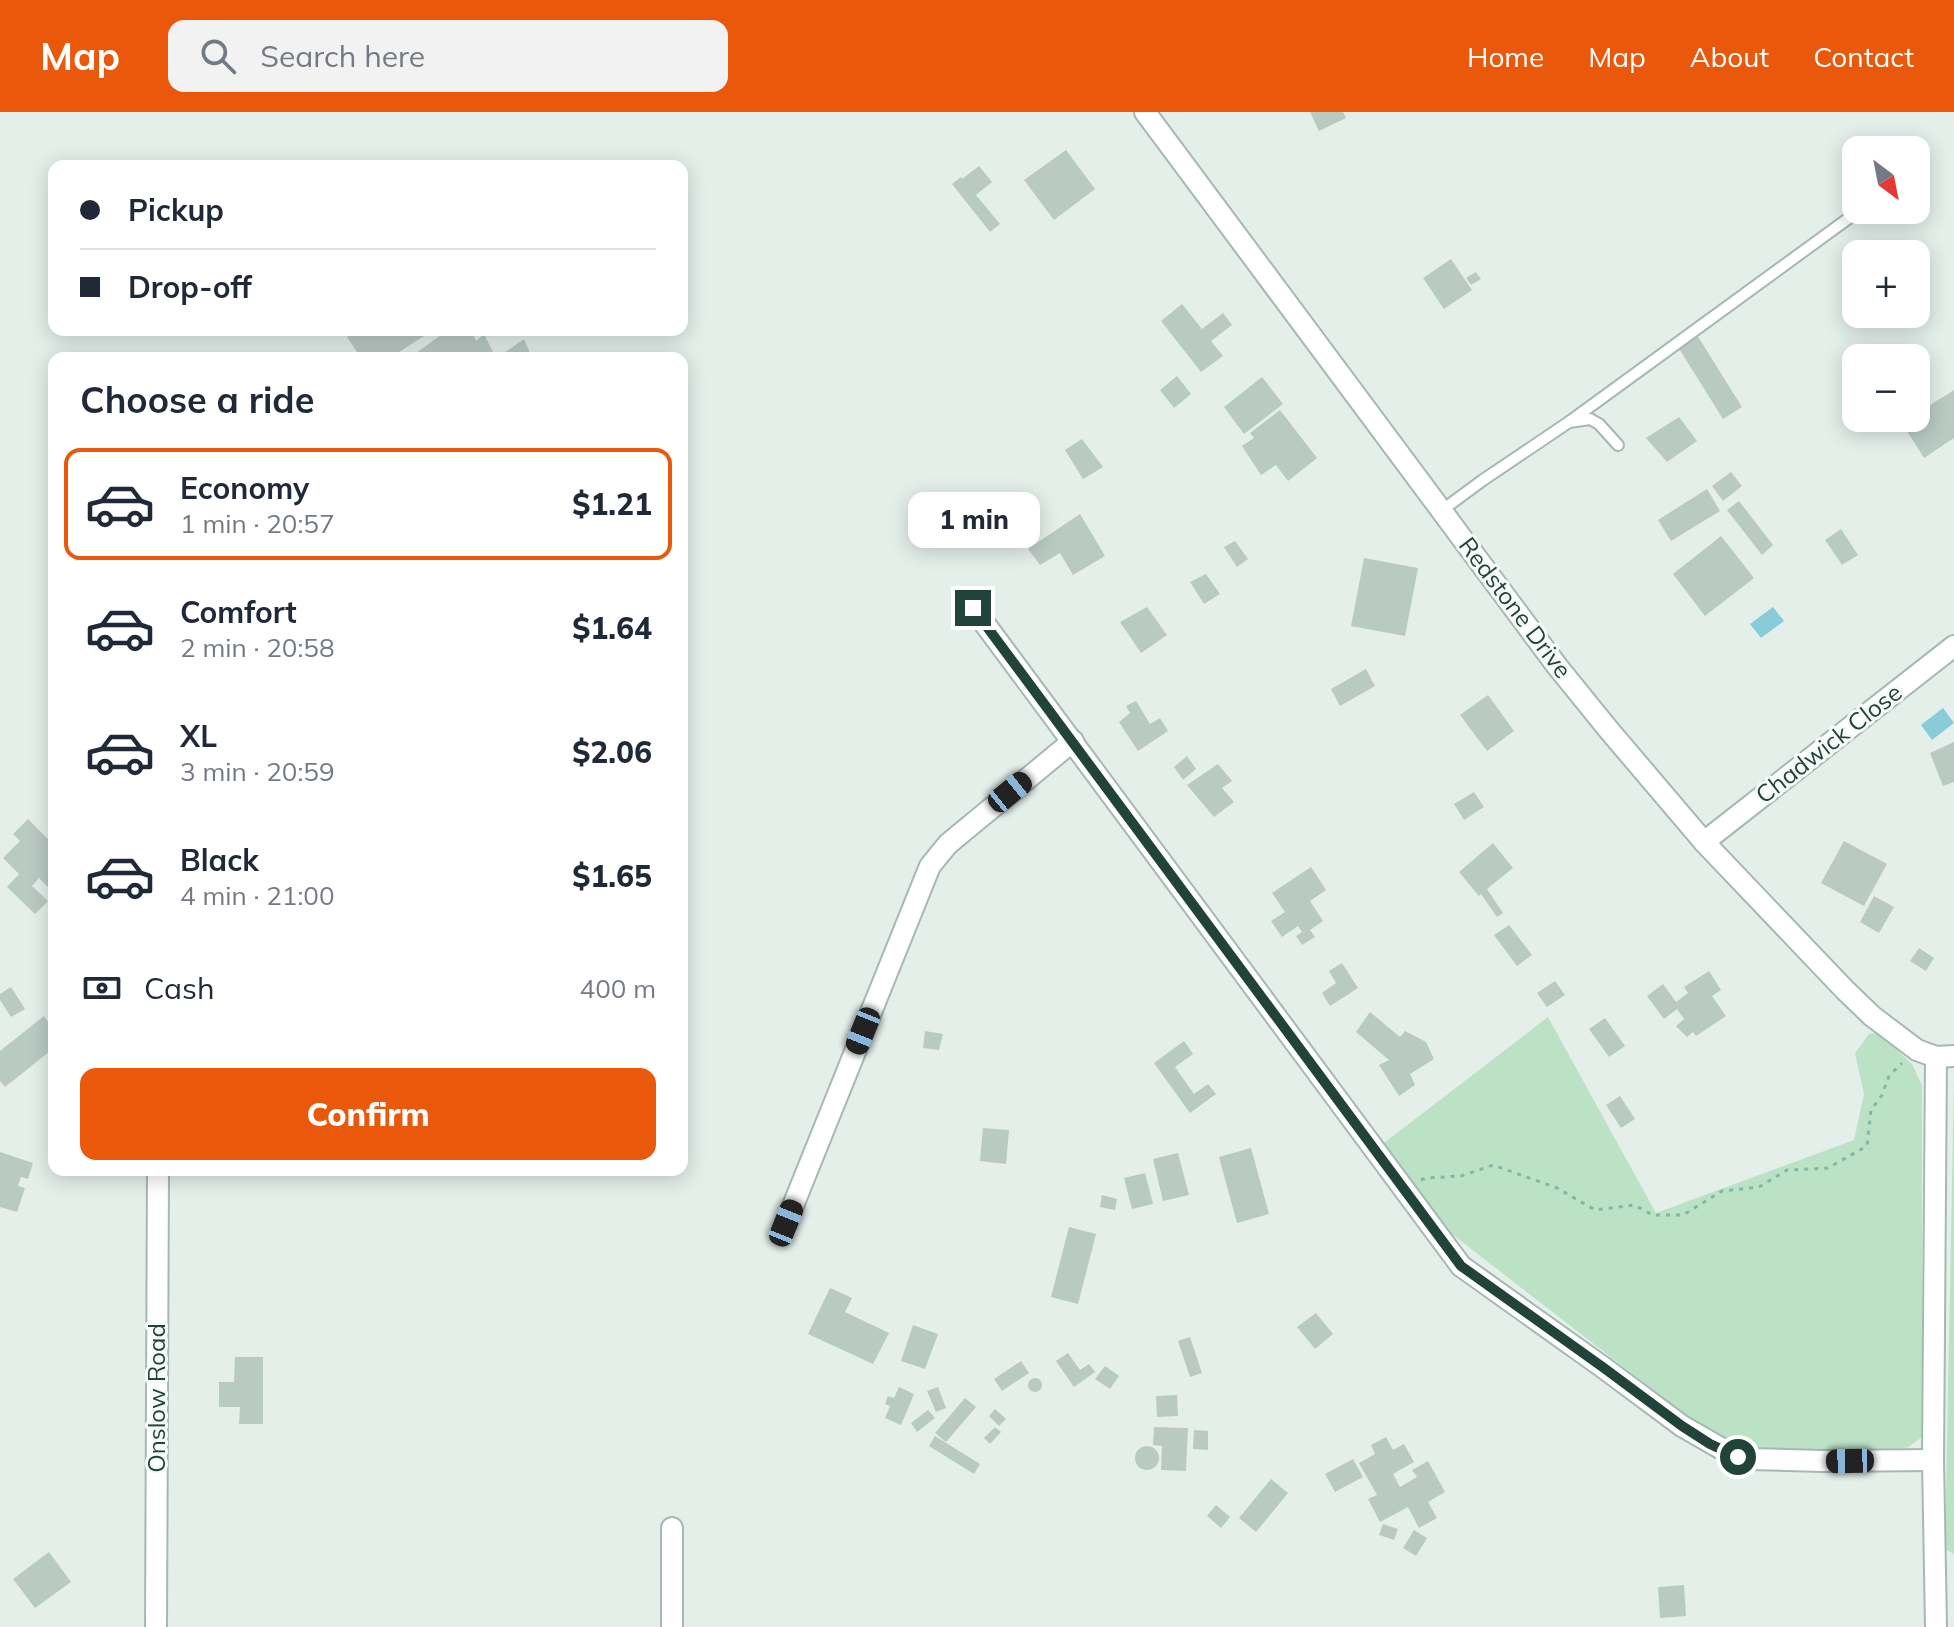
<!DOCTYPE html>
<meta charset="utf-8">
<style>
body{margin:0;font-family:Mulish,sans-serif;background:#f2f2f3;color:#1f2937;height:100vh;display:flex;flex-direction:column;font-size:30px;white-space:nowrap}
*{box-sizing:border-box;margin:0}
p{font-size:26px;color:#747a83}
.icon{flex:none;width:44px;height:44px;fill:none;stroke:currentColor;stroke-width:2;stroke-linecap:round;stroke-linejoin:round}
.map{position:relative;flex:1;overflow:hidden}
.drawer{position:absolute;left:48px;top:240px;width:640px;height:824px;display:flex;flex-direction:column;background:#fff;border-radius:16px;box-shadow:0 4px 20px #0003}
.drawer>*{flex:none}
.guide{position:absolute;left:48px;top:48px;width:640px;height:176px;border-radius:16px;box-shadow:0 4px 20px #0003;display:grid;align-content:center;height:176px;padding:0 32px;background:#fff}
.needle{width:52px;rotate:148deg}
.fabs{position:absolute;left:1842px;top:24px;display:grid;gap:16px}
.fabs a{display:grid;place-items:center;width:88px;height:88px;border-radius:16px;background:#fff;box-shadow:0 4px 20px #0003;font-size:40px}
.end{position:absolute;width:36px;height:36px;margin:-18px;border:10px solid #21433a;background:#fff;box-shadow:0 0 0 4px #fff}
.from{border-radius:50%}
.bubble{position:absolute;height:56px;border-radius:16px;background:#fff;box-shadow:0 4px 20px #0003;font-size:26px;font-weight:800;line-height:56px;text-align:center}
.car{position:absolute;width:24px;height:48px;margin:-24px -12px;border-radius:10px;box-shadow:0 0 6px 2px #0007;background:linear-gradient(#222 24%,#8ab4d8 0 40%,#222 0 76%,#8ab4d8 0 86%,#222 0)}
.guide b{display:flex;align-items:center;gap:28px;height:76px;font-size:30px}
.guide b+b{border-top:2px solid #e0e1e3}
.guide i{width:20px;height:20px;background:#1f2937}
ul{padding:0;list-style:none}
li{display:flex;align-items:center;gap:24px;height:112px;margin:0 16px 12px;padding:0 16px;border:4px solid transparent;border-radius:16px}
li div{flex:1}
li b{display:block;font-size:30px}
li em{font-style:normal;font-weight:800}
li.active{border-color:#ea580c}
li>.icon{width:72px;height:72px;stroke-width:1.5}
h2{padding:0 32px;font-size:36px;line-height:96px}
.pay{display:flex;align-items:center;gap:20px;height:88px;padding:0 32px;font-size:30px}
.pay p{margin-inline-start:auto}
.primary-button{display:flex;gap:16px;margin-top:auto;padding:16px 32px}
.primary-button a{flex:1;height:92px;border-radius:16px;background:#ea580c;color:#fff;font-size:32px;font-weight:800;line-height:92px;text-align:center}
header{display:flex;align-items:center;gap:48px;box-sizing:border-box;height:112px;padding:0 40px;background:#ea580c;color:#fff}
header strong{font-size:38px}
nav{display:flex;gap:44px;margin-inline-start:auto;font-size:28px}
.search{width:560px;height:72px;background:#f2f2f3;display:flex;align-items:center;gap:20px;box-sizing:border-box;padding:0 28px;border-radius:16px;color:#747a83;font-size:30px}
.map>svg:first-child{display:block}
</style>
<header>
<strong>Map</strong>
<div class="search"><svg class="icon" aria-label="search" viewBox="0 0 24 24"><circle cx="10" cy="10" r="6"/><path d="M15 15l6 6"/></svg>Search here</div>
<nav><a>Home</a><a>Map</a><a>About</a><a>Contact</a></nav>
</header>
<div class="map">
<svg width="1954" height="1515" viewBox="0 0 1954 1515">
<rect width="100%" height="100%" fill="#e4efea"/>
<g fill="#bce2c6">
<path d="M1548 905 1656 1101 1854 1028 1864 982 1855 941 1869 922 1879 921 1912 952 1922 973V1325L1907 1336 1800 1342 1747 1339 1711 1323 1448 1119 1380 1034Z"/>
<path d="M1954 968V1442L1945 1437Z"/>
</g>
<g fill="#88ccd9">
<path d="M1773 495 1784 509 1761 526 1750 512Z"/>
<path d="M1943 596 1954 611 1932 628 1921 613Z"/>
</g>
<g fill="#b9cac3">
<path d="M1310 0H1343L1346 6 1319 19Z"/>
<path d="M1066 38 1095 77 1054 108 1024 68Z"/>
<path d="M979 54 992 70 976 83 1000 112 990 120 952 72 961 65 962 67Z"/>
<path d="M1451 147 1472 178 1444 197 1423 166Z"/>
<path d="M1476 160 1481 167 1471 173 1466 166Z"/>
<path d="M1182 192 1202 217 1223 201 1232 213 1211 229 1223 244 1201 260 1161 209Z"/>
<path d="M355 218H433L390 246H361L347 225 356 219Z"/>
<path d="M448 218H471L476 229 484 222 496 246H409Z"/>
<path d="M1697 223 1742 295 1723 307 1678 235Z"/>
<path d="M524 227 532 246H497Z"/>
<path d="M1177 264 1191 282 1174 296 1160 278Z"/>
<path d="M1262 265 1283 292 1244 322 1224 295Z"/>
<path d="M1954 278V326L1924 346 1902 311 1910 306H1916V302Z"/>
<path d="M1280 298 1317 346 1288 369 1276 353 1261 363 1242 334 1254 326 1250 321Z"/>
<path d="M1679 305 1697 329 1667 350 1646 326Z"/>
<path d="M1082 327 1103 355 1083 367 1065 338Z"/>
<path d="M1731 360 1742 374 1723 389 1712 374Z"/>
<path d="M1707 377 1720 399 1671 429 1658 408Z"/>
<path d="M1739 389 1773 433 1762 443 1727 398Z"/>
<path d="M1080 402 1105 444 1073 463 1060 441 1040 453 1028 437Z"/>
<path d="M1841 417 1858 443 1842 453 1825 428Z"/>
<path d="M1721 424 1754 466 1705 504 1673 462Z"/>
<path d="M1235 429 1248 447 1237 455 1224 435Z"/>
<path d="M1364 446 1418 456 1405 524 1351 514Z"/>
<path d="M1206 462 1220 482 1204 492 1190 470Z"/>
<path d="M1147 495 1167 523 1141 541 1120 510Z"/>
<path d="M1366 557 1375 574 1340 594 1331 577Z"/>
<path d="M1488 583 1514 619 1487 639 1460 603Z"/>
<path d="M1136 589 1150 612 1160 606 1168 619 1138 639 1119 610 1130 601 1126 594Z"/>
<path d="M1954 630V670L1943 674 1930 641Z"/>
<path d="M1187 644 1196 657 1183 668 1174 655Z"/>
<path d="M1218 652 1232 669 1222 676 1234 690 1214 705 1187 673Z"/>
<path d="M1474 680 1484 695 1464 708 1454 692Z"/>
<path d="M28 707 54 733V781L39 766 32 774 48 789 35 802 7 775 19 762 3 746 20 729 13 722Z"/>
<path d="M1844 729 1887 752 1864 794 1821 771Z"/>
<path d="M1493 731 1513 756 1487 777 1503 801 1497 805 1481 782 1479 784 1459 760Z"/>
<path d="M1311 755 1326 778 1310 789 1323 809 1310 818 1315 825 1302 833 1296 824 1302 820 1298 814 1282 825 1271 809 1285 800 1272 781Z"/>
<path d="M1874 784 1894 795 1879 821 1860 810Z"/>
<path d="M1509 813 1532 843 1517 854 1494 823Z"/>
<path d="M1919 836 1934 846 1926 859 1910 849Z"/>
<path d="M1342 851 1358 876 1330 894 1322 881 1336 871 1329 859Z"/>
<path d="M1709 859 1721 878 1712 884 1726 904 1696 924 1693 920 1687 925 1676 914 1684 907 1677 897 1664 907 1647 884 1663 872 1676 890 1688 881 1684 875Z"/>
<path d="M1555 869 1565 883 1547 895 1537 881Z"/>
<path d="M11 875 25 897 11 905 0 888V882Z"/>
<path d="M1370 900 1400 925 1405 919 1426 930 1434 947 1410 962 1415 973 1399 984 1379 953 1389 948 1356 920Z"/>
<path d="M44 904 54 918V936L5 975 0 969V939Z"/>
<path d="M1605 906 1625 934 1609 945 1589 917Z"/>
<path d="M925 919 943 922 939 938 923 936Z"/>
<path d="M1184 929 1193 942 1175 955 1194 982 1208 972 1216 982 1190 1001 1154 951Z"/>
<path d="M1620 984 1635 1007 1621 1016 1606 993Z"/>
<path d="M983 1016 1009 1018 1006 1052 980 1049Z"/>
<path d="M1251 1036 1269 1102 1237 1111 1219 1045Z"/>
<path d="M0 1040 33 1051 28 1067 21 1065 18 1074 25 1076 17 1100 0 1095Z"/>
<path d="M1178 1041 1189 1083 1163 1089 1153 1047Z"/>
<path d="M1145 1061 1153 1092 1132 1097 1124 1066Z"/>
<path d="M1102 1083 1117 1087 1115 1098 1100 1095Z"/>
<path d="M1069 1115 1096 1122 1078 1192 1051 1185Z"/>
<path d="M830 1176 852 1186 845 1200 889 1221 873 1252 808 1222Z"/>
<path d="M1316 1201 1333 1222 1315 1237 1297 1215Z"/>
<path d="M913 1213 938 1222 925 1257 901 1249Z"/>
<path d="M1190 1225 1202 1261 1190 1265 1178 1229Z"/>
<path d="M1068 1241 1080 1258 1089 1252 1095 1260 1074 1275 1056 1249Z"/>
<path d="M235 1245H263V1312H239L240 1295H219V1270H234Z"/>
<path d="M1021 1249 1029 1261 1002 1279 994 1267Z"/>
<path d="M1105 1254 1119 1264 1110 1277 1095 1267Z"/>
<circle cx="1035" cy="1273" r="7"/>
<path d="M899 1275 914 1282 901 1313 885 1306 890 1294 885 1292 888 1284 894 1286Z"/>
<path d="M938 1275 946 1296 936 1300 927 1279Z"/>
<path d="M1177 1283 1178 1304 1157 1305 1156 1284Z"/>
<path d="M965 1286 976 1295 946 1330 935 1321Z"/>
<path d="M995 1297 1006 1307 999 1314 989 1304Z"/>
<path d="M928 1298 935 1306 917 1320 911 1311Z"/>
<path d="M995 1315 1001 1320 990 1332 984 1326Z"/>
<path d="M1154 1315 1188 1316 1186 1359 1161 1358 1162 1334 1153 1333Z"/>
<path d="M1194 1318 1208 1319V1338L1193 1337Z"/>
<path d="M935 1324 980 1352 974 1362 929 1334Z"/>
<path d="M1386 1325 1393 1338 1404 1332 1414 1350 1393 1362 1400 1375 1417 1365 1412 1358 1428 1349 1445 1380 1428 1390 1437 1406 1419 1416 1408 1395 1380 1410 1368 1387 1377 1383 1359 1351 1375 1342 1371 1333Z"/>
<circle cx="1147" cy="1346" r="12"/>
<path d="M1353 1347 1363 1365 1335 1380 1325 1362Z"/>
<path d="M1271 1367 1288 1381 1256 1420 1239 1406Z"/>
<path d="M1216 1393 1230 1405 1221 1416 1207 1404Z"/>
<path d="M1383 1412 1398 1417 1394 1428 1379 1423Z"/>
<path d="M1414 1418 1427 1426 1416 1444 1403 1436Z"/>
<path d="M49 1440 71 1470 35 1496 13 1467Z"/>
<path d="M1684 1473 1686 1504 1660 1506 1658 1475Z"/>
</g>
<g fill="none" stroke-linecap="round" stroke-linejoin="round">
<g stroke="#a6b8b2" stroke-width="14">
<g id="service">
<path d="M1916 57 1921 54"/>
<path d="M1569 310 1860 98"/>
<path d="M1441 399 1483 368 1569 310 1590 307 1599 312 1618 333"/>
</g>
</g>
<g stroke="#a6b8b2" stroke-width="24">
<g id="minor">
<path d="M1145 0 1557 554 1608 617 1704 730 1845 878 1872 904 1917 938 1936 945 1954 944"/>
<path d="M973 496 1461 1154 1604 1256 1682 1314 1729 1341 1749 1347 1822 1349 1933 1348"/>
<path d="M1704 730 1954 534"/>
<path d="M1936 945 1933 1348 1936 1515"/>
<path d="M786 1111 930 754 948 732 1073 629"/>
<path d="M156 1515 158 1058"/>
<path d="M672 1515V1416"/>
</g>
</g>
<path stroke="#82b6a6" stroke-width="3" stroke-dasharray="4 6" stroke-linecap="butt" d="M1421 1068 1426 1066 1461 1064 1493 1053 1557 1076 1595 1098 1634 1093 1653 1103H1683L1722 1079 1759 1075 1787 1058 1828 1056 1867 1034 1871 998 1882 983 1889 964 1902 951"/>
<use href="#service" stroke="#fff" stroke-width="10"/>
<use href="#minor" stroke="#fff" stroke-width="20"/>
</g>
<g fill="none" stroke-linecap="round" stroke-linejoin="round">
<path stroke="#21433a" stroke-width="10" d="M973 496 1461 1154 1604 1256 1682 1314 1710 1332 1738 1345"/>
</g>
<g text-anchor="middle" stroke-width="6" stroke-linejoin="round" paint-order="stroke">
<g font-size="24" fill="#21433a" stroke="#f6fbf8">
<text transform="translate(1515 496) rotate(53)" y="8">Redstone Drive</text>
<text transform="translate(1829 632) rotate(-38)" y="8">Chadwick Close</text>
<text transform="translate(157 1286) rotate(-90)" y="8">Onslow Road</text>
</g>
</g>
</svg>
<div class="fabs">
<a><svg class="needle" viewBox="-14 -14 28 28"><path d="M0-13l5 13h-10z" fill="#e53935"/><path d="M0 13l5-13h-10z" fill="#747a83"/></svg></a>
<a>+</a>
<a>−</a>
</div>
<i class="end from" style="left:1738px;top:1345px"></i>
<i class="end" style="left:973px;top:496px"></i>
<div class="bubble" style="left:908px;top:380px;width:132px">1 min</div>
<i class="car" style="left:1010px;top:680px;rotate:51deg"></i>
<i class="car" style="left:863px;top:919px;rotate:202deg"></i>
<i class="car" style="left:786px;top:1111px;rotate:22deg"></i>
<i class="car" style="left:1850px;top:1349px;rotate:269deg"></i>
<div class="guide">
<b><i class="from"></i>Pickup</b>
<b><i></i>Drop-off</b>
</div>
<section class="drawer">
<h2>Choose a ride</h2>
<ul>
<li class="active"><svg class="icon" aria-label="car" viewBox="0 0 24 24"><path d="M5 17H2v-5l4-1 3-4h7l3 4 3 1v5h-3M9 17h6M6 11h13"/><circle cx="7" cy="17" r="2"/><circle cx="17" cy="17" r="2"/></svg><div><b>Economy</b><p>1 min · 20:57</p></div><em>$1.21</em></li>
<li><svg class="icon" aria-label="car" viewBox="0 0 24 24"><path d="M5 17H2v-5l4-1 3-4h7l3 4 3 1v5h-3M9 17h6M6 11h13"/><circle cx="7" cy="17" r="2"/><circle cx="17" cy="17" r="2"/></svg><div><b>Comfort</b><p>2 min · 20:58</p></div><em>$1.64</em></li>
<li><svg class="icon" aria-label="car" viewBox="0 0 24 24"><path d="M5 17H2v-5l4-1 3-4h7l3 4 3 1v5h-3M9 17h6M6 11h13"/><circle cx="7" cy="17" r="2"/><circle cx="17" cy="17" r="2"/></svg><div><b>XL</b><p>3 min · 20:59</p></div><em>$2.06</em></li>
<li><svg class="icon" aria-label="car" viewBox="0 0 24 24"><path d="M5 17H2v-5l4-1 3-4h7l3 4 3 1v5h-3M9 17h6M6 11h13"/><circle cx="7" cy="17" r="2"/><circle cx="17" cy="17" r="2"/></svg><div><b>Black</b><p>4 min · 21:00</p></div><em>$1.65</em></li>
</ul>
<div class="pay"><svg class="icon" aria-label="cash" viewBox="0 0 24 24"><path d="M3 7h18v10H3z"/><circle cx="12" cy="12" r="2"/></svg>Cash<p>400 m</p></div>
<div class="primary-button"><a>Confirm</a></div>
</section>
</div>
